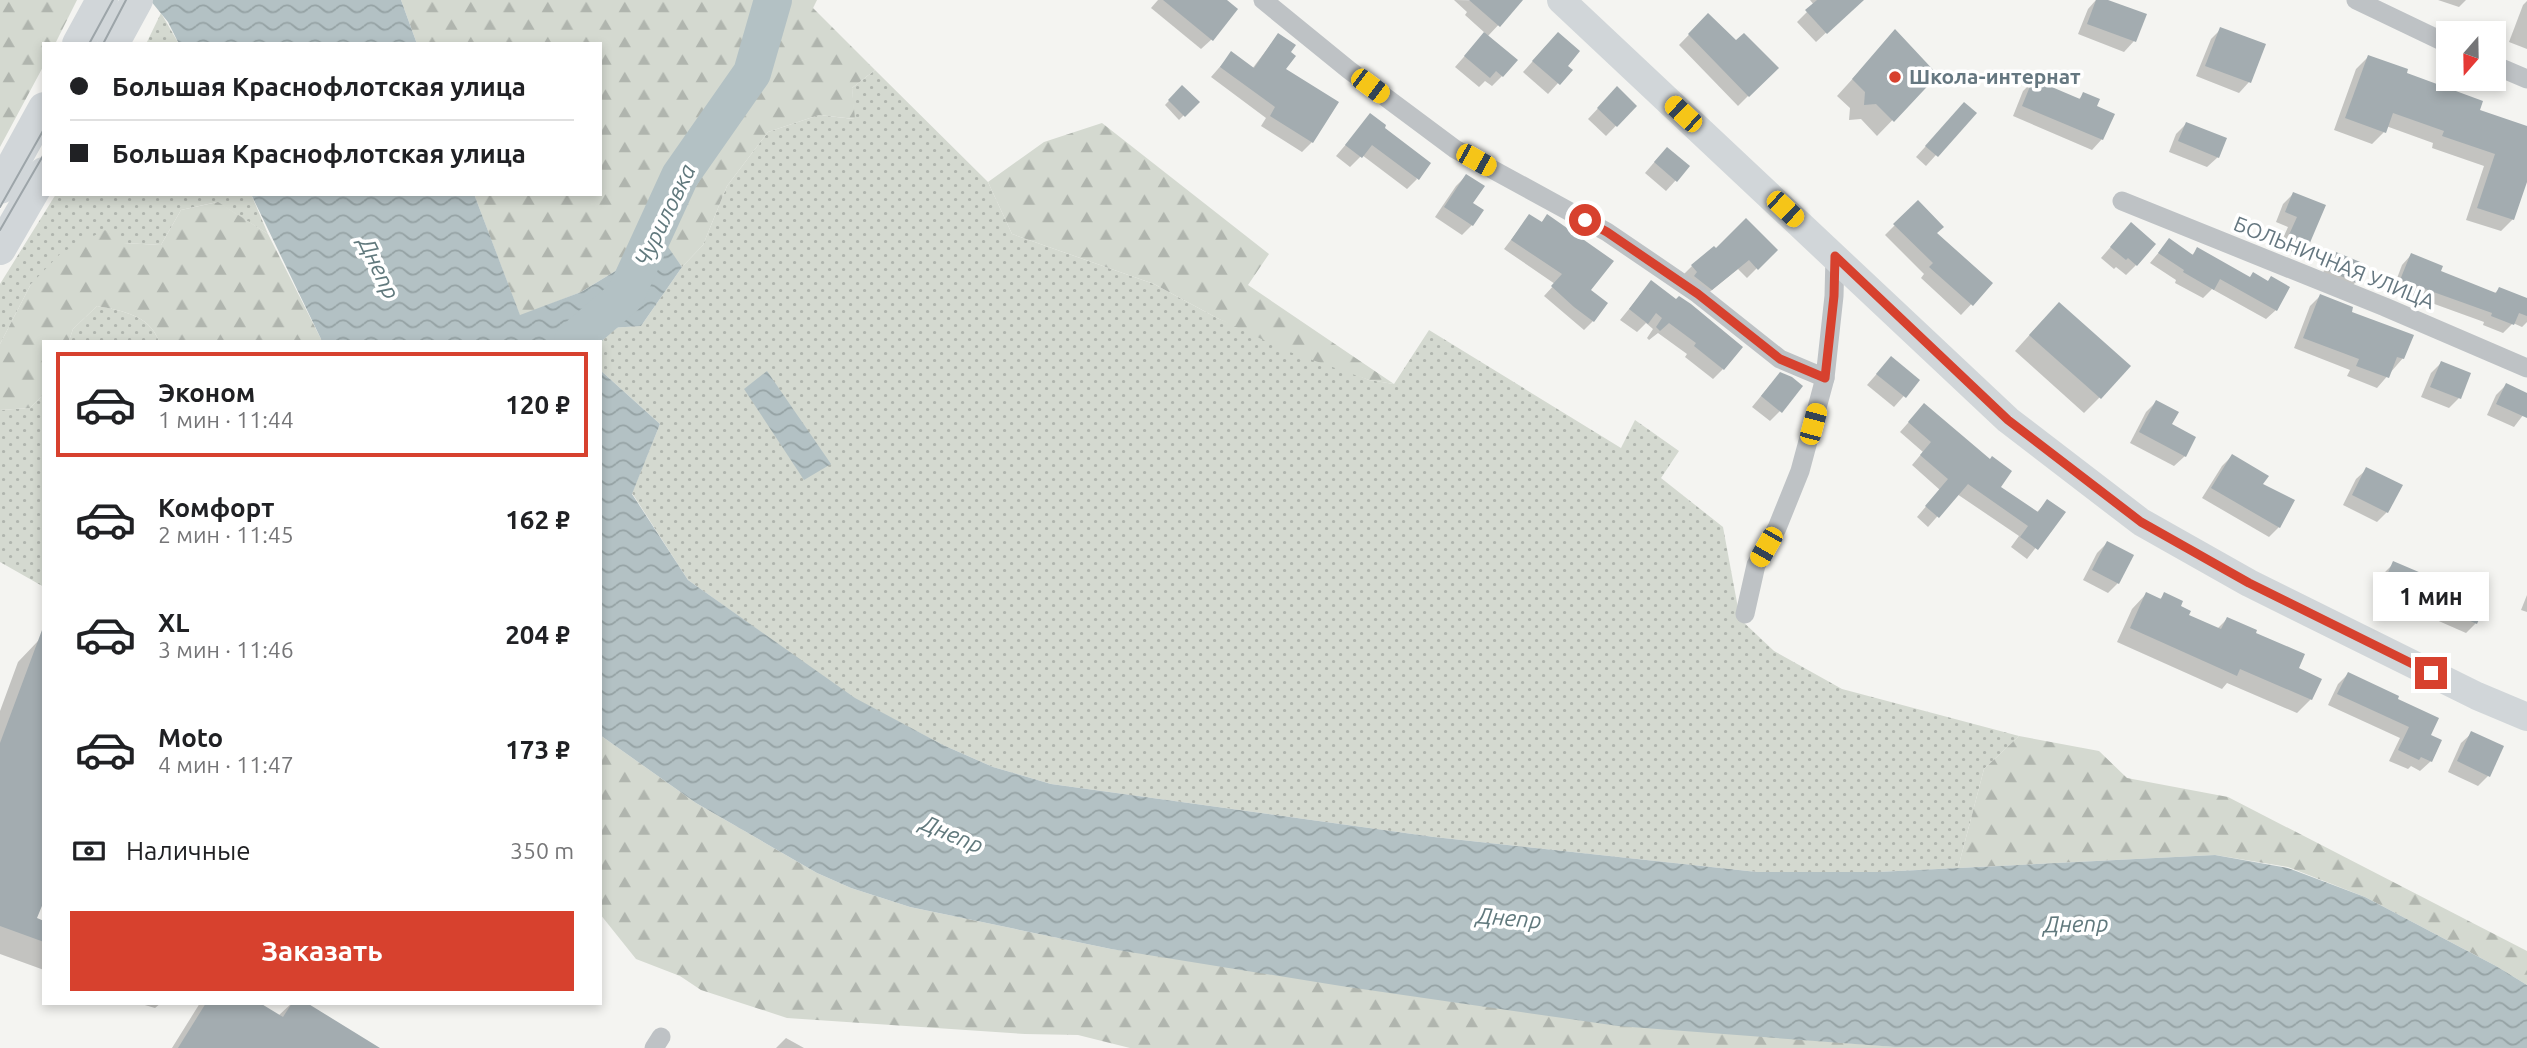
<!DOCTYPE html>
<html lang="ru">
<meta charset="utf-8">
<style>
body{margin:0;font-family:Ubuntu,sans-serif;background:#f6f6f6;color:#202124;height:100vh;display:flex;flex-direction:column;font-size:26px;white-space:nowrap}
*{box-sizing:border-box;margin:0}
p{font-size:23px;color:#757577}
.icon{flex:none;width:38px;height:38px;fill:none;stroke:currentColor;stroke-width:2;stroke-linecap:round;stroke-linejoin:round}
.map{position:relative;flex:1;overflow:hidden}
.details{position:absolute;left:42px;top:340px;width:560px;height:665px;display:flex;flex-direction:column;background:#fff;border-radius:0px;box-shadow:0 4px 10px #0003}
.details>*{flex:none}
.top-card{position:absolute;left:42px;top:42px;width:560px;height:154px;border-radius:0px;box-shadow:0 4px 10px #0003;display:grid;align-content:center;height:154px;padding:0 28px;background:#fff}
.needle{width:46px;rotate:200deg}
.buttons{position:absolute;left:2436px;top:21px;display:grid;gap:14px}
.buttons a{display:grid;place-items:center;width:70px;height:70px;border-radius:0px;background:#fff;box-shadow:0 4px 10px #0003;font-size:35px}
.end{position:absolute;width:32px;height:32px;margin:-16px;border:9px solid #d7412e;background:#fff;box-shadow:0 0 0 4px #fff}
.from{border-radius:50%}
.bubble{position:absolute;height:49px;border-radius:0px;background:#fff;box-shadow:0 4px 10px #0003;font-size:23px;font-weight:600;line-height:49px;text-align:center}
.car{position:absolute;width:21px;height:42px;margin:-21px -10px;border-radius:9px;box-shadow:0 0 5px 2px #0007;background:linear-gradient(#f5c518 24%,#345 0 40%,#f5c518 0 76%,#345 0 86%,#f5c518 0)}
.top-card b{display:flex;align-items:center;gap:24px;height:66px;font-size:26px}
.top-card b+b{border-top:2px solid #e0e0e0}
.top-card i{width:18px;height:18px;background:#202124}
ul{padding:12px 0 0;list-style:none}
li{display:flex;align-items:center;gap:21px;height:105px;margin:0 14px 10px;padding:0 14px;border:4px solid transparent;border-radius:0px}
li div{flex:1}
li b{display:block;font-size:26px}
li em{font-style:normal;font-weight:600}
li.current{border-color:#d7412e}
li>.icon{width:63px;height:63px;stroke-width:1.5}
.pay{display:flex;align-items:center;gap:18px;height:77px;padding:0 28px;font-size:26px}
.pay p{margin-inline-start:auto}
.button{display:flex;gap:14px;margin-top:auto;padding:14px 28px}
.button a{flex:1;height:80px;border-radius:0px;background:#d7412e;color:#fff;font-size:28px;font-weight:600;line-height:80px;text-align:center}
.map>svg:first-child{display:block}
</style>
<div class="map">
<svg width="2527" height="1048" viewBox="0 0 2527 1048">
<defs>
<pattern id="grass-dots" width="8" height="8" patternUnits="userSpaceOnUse" patternTransform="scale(1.75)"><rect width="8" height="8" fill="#d4d9d0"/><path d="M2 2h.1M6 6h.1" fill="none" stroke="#b0b5ae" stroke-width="1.8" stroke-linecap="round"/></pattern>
<pattern id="forest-firs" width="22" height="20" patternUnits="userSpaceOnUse" patternTransform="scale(1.75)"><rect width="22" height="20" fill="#d4d9d0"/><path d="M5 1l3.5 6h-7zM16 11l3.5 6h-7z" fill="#b0b5ae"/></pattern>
<pattern id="water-waves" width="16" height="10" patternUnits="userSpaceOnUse" patternTransform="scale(1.75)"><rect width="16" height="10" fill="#b3c1c4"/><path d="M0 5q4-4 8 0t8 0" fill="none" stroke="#95a2a4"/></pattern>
</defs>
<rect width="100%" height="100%" fill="#f4f4f1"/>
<g fill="url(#grass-dots)">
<path d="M161 13 179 44H146Z"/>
<path d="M875 70 988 182 1012 234 1154 284 1217 318 1369 380 1394 384 1429 330 1621 448 1635 420 1679 451 1661 478 1723 527 1740 619 1774 651 1842 689 2019 736 1984 769 1958 868 1878 872H1757L1434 837 1051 784 993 767 943 745 855 699 688 580 632 493 660 424 600 370V341H587L595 329 641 326 682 267 703 245 727 186 768 132 819 115 854 119 852 88Z"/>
<path d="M56 194H251L268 234 217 202 181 210 161 245 124 243 31 284 0 344V284Z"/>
<path d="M97 306C123 311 149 315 159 341H69L73 329Z"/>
<path d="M44 394V587L0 562V410L30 408Z"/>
</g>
<g fill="url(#forest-firs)">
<path d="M0 0H77L55 44H44V65L0 147Z"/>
<path d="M401 0H817L813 8 875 70 852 88 855 119 819 115 768 132 727 186 703 245 682 267 665 244 640 256 581 292 520 316 474 194H600V44H417Z"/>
<path d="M1102 123 1269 254 1248 285 1394 384 1369 380 1287 351 1217 318 1154 284 1012 234 988 182 1044 142Z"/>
<path d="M218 202 268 234 322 341H159C149 315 123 311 97 306L73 329 69 341H44V394L30 408 0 410V344L31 284 61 253 105 230 124 243 161 245 181 210Z"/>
<path d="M600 735 696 803 817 873 851 888 910 907 1111 949 1775 1037 1895 1047 2041 1048H1130L1078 1035 1025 1034 787 1018 701 990 680 976 636 959 600 914Z"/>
<path d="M2019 736 2099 751 2127 778 2228 797 2527 951V985L2496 966 2365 897 2288 867 2215 855 1958 868 1984 769Z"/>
</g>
<g fill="url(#water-waves)">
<path d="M150 0H401L417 44H179L168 22Z"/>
<path d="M251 194H474L520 315 581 292 640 256 666 244 682 267 641 326 595 329 587 341H322Z"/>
<path d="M600 370 660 424 632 494 688 580 855 698 943 745 993 767 1051 784 1434 837 1757 872H1878L2215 855 2288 868 2365 897 2496 966 2527 985V1048L1895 1047 1618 1026 1341 986 1111 949 910 907 851 888 817 873 696 803 600 735Z"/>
<path d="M767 371 831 464 804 480 744 389Z"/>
</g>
<g fill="#0003">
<path d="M1158 0H1224L1212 39 1201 49 1151 8Z"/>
<path d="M1454 0 1521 1 1487 37 1502 76 1492 86 1485 81 1479 87 1455 67 1485 33 1465 15 1467 12Z"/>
<path d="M1810 0H1861L1816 42 1797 22 1814 5Z"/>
<path d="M2096 0H2103L2134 41 2124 52 2078 34 2088 9Z"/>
<path d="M2438 0H2466L2459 7Z"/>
<path d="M2527 1V49L2509 42 2523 5Z"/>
<path d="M1708 15 1736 43 1776 68 1738 106 1679 45Z"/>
<path d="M2221 29 2264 45 2249 82 2239 93 2196 76 2211 39Z"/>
<path d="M1895 32 1936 75 1877 136 1861 119 1849 120 1850 108 1837 96Z"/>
<path d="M1278 35 1284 70 1312 142 1302 152 1261 126 1266 118 1211 77 1231 54 1252 69Z"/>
<path d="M1548 44 1565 66 1558 83 1548 94 1523 72Z"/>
<path d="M2368 57 2478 111 2527 128V176L2513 219 2501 231 2466 220 2484 166 2432 148 2433 143 2386 126 2384 132 2372 144 2334 130 2356 69Z"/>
<path d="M2033 81 2078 100 2084 94 2102 139 2092 150 2013 116 2023 91Z"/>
<path d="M1182 87 1197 102 1179 120 1165 105Z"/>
<path d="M1617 88 1635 106 1606 136 1588 119Z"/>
<path d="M1974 113 1926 166 1916 157 1954 115Z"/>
<path d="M1371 115 1417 179 1407 189 1362 155 1350 167 1336 156Z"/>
<path d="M2186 124 2218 157 2207 167 2169 152 2176 134Z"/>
<path d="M1657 159 1676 180 1666 191 1645 173Z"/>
<path d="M1466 176 1472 225 1462 235 1435 217 1456 186Z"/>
<path d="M2293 194 2323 206 2307 244 2297 255 2279 247 2288 227 2276 222 2283 204Z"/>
<path d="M1918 202 1935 234 1991 283 1961 315 1921 278 1924 274 1885 235Z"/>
<path d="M1529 216 1540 224 1547 216 1589 291 1593 321 1584 330 1544 296 1555 284 1504 249Z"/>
<path d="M2121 235 2136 265 2126 275 2116 267 2114 269 2101 258Z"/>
<path d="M2169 240 2191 256 2197 250 2276 310 2266 319 2212 289 2203 298 2175 283 2176 280 2150 263Z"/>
<path d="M1775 250 1747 278 1738 269 1701 299 1682 276 1692 266Z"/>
<path d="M2336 254 2356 282 2345 292 2320 281 2326 265Z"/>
<path d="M2411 255 2439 273 2494 294 2499 289 2527 300V322L2522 327 2513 323 2503 333 2483 325 2484 322 2393 289 2402 265Z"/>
<path d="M1651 282 1676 301 1723 369 1713 379 1685 357 1687 354 1658 333 1649 340 1647 338 1653 329 1646 323 1637 332 1620 320Z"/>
<path d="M2320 296 2349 313 2403 358 2377 388 2347 376 2350 370 2294 348 2310 306Z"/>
<path d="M2043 320 2100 397 2084 413 2015 351Z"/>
<path d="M2441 363 2459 398 2449 408 2421 397 2431 373Z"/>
<path d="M1881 369 1918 380 1894 407 1867 385Z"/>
<path d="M1770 385 1780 411 1770 421 1752 407Z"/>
<path d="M2506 385 2527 395V410L2514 427 2487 415 2496 395Z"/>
<path d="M2156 402 2185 456 2174 466 2130 443 2146 412Z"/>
<path d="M1915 415 1999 487 2036 513 2047 502 2063 513 2027 559 2011 547 2019 536 1957 494 1928 527 1917 517 1940 490 1912 465 1923 452 1900 432Z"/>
<path d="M2232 456 2261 485 2279 527 2269 537 2202 498 2222 466Z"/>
<path d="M2367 469 2387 512 2377 522 2343 505 2356 479Z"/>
<path d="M2107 543 2118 583 2108 593 2083 580 2097 553Z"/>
<path d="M2394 563 2449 587 2460 577 2476 623 2466 633 2375 593 2384 573Z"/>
<path d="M2146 594 2159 600 2165 594 2187 616 2217 629 2227 619 2296 669 2311 699 2297 713 2227 683 2222 689 2117 642 2132 609Z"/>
<path d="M2527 595V612L2521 610Z"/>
<path d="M38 641 35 919 44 922V970L0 954V711L18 662Z"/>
<path d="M2348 674 2396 699 2429 736 2431 761 2420 771 2411 766 2408 769 2389 761 2400 738 2328 705 2338 684Z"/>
<path d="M2472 733 2488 776 2478 786 2448 772 2461 743Z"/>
<path d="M138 1003H161L155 1008Z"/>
<path d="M200 1003H257L278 1016 292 1003H303L377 1048H172Z"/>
<path d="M786 1038 804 1048H776Z"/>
</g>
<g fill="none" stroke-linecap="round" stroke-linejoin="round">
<path stroke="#b3c1c4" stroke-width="38" d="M573 341 625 296 680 176 752 73 773 0"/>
</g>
<g fill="#a3acb0">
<path d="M1163 0H1227L1238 9 1213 41Z"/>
<path d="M1469 0H1523L1500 27Z"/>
<path d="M1817 0H1864L1827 34 1805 10Z"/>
<path d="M2096 0H2108L2147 14 2136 42 2087 24Z"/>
<path d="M1708 13 1736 40 1744 33 1779 68 1749 97 1688 34Z"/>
<path d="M2220 27 2266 44 2251 83 2205 66Z"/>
<path d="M1895 29 1938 75 1894 122 1876 104 1864 105 1865 92 1852 79Z"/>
<path d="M1484 32 1518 60 1503 77 1496 71 1490 78 1464 56Z"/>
<path d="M1558 32 1580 51 1568 66 1573 70 1560 85 1532 61Z"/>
<path d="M1278 33 1296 45 1291 52 1296 56 1286 69 1339 102 1313 143 1270 116 1275 107 1220 67 1231 51 1254 68Z"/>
<path d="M2368 55 2408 69 2407 73 2483 101 2480 110 2527 126V182L2514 220 2477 208 2495 154 2442 136 2444 131 2393 113 2386 133 2345 118Z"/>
<path d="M2033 79 2080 99 2083 92 2100 99 2097 106 2115 114 2103 140 2022 106Z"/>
<path d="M1182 85 1200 102 1185 117 1168 100Z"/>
<path d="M1617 86 1637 106 1617 127 1597 108Z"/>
<path d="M1964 102 1977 113 1938 157 1925 146Z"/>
<path d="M1370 113 1386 125 1385 128 1431 163 1419 180 1372 145 1362 158 1345 145Z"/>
<path d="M2186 122 2227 138 2219 158 2178 141Z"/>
<path d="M1667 147 1690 166 1677 182 1654 162Z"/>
<path d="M1466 174 1485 186 1473 203 1484 210 1473 226 1444 207Z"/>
<path d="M2293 192 2326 205 2309 245 2288 237 2297 217 2285 212Z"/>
<path d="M1918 200 1944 227 1937 233 1993 283 1973 306 1929 267 1933 263 1893 224Z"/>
<path d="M1529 214 1542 222 1547 214 1614 261 1591 290 1608 303 1594 322 1574 307 1551 286 1562 274 1511 240Z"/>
<path d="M1746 218 1778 250 1758 270 1749 260 1712 290 1694 276 1697 272 1691 265 1714 246 1716 248Z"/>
<path d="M2131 222 2156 244 2137 266 2128 258 2126 260 2110 247Z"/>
<path d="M2169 238 2193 255 2197 247 2250 277 2253 272 2268 281 2271 276 2290 287 2277 311 2220 279 2214 290 2183 272 2184 270 2158 253Z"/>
<path d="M2336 252 2365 264 2357 283 2329 271Z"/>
<path d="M2411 253 2443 266 2441 271 2496 293 2499 287 2527 298V316L2519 313 2514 325 2491 316 2492 313 2400 280Z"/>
<path d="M1651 280 1676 299 1679 296 1691 304 1743 347 1724 370 1694 346 1696 343 1669 323 1660 331 1656 327 1662 318 1656 313 1648 324 1629 309Z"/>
<path d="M2320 294 2353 307 2352 312 2414 335 2404 359 2397 357 2389 378 2356 366 2359 359 2303 338Z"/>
<path d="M2059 302 2131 366 2101 399 2029 335Z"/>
<path d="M1891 356 1920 380 1906 398 1876 374Z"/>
<path d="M2441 361 2471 373 2461 399 2430 387Z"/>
<path d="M1780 372 1792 377 1803 386 1782 413 1761 396Z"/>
<path d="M2506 383 2527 393V418L2496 404Z"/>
<path d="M2156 400 2179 412 2172 424 2196 437 2186 457 2139 432Z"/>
<path d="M1924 403 1990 459 1992 456 2012 471 2001 487 2038 512 2047 499 2066 512 2038 550 2020 537 2028 526 1968 484 1939 518 1925 506 1948 479 1920 455 1931 442 1908 422Z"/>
<path d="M2232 454 2269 476 2263 484 2295 500 2280 528 2211 488Z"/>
<path d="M2366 467 2403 485 2388 513 2352 495Z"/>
<path d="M2107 541 2134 555 2119 584 2092 570Z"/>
<path d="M2393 561 2454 587 2459 575 2477 582 2471 597 2486 603 2477 624 2384 582Z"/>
<path d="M2146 592 2161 599 2164 592 2183 601 2181 606 2191 611 2189 615 2221 629 2227 617 2257 630 2256 633 2305 654 2299 668 2322 679 2312 700 2240 669 2237 676 2130 628Z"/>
<path d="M42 630H44V901L37 918 44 921V942L0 926V743Z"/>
<path d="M2348 672 2399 696 2398 699 2439 718 2431 735 2442 740 2432 762 2421 757 2419 760 2398 750 2409 727 2337 694Z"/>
<path d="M2471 731 2504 746 2490 777 2457 761Z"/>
<path d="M206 1003H260L283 1017 292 1003H307L380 1048H178Z"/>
</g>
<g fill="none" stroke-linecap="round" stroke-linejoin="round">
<g stroke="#bec2c5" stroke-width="19">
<path d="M1263 0 1349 70 1455 149 1607 232 1698 294 1780 359 1825 378"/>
<path d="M2356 0 2448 44"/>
<path d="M2494 65 2527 79"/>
<path d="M2122 201 2385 307 2527 368"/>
<path d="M1745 614 1756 565 1777 528 1800 471 1825 378 1834 296 1835 256"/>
<path d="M654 1048 661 1037"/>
</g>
<path stroke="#d1d6d9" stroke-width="28" d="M1561 0 2008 420 2141 522 2249 583 2477 696 2527 717"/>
<g stroke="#d1d6d9" stroke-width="32">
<path d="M78 44 102 0"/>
<path d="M113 44 137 0"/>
<path d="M0 188 44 108"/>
<path d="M0 249 44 173"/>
</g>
<g stroke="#9da5a9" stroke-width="2">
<path d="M89 44 113 0"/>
<path d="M103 44 126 0"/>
<path d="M0 207 44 129"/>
<path d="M0 230 44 154"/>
</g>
</g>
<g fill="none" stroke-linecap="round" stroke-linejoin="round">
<path stroke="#d7412e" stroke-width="9" d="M1585 220 1607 232 1698 294 1780 359 1825 378 1834 296 1835 256 2008 420 2141 522 2249 583 2431 673"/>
</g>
<circle fill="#d7412e" stroke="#fff" stroke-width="2.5" cx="1895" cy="77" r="7"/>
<g text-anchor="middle" stroke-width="7" stroke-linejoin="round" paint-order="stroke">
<g font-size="21" font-weight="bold" fill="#657780" stroke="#fff" text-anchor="start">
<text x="1909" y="84">Школа-интернат</text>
</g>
<g font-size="21" fill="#657780" stroke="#fff">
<text transform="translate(2334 263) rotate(22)" y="7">БОЛЬНИЧНАЯ УЛИЦА</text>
</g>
<g font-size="23" font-style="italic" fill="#61797d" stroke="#fff">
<text transform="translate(665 215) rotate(-64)" y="8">Чуриловка</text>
<text transform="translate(379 268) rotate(65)" y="8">Днепр</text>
<text transform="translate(952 834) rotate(23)" y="8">Днепр</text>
<text transform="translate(1509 918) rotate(5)" y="8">Днепр</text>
<text transform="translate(2076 924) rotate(-1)" y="8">Днепр</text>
</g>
</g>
</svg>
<div class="buttons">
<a><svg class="needle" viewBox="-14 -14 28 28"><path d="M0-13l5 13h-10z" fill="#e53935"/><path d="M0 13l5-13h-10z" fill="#757577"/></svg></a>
</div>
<i class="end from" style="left:1585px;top:220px"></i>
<i class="end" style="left:2431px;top:673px"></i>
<div class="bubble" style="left:2373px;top:572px;width:116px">1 мин</div>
<i class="car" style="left:1370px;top:86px;rotate:127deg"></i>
<i class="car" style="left:1683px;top:114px;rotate:313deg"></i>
<i class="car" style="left:1476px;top:160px;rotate:119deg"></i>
<i class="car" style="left:1785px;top:209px;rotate:133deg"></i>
<i class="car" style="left:1813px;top:424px;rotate:15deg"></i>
<i class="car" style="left:1766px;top:547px;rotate:210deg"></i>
<div class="top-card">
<b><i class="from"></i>Большая Краснофлотская улица</b>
<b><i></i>Большая Краснофлотская улица</b>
</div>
<section class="details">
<ul>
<li class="current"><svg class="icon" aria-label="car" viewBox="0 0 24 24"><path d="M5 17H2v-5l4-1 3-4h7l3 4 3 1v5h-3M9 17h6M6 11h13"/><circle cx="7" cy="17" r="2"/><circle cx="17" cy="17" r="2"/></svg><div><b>Эконом</b><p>1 мин · 11:44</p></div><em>120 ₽</em></li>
<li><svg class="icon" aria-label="car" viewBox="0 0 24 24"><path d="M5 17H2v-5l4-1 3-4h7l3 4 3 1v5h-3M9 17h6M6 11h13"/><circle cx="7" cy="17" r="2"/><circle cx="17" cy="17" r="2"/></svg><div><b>Комфорт</b><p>2 мин · 11:45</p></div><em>162 ₽</em></li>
<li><svg class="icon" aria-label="car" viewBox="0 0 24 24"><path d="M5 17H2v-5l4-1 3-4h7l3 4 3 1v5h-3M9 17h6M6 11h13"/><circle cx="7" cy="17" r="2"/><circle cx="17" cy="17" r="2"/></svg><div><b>XL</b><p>3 мин · 11:46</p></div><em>204 ₽</em></li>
<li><svg class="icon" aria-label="car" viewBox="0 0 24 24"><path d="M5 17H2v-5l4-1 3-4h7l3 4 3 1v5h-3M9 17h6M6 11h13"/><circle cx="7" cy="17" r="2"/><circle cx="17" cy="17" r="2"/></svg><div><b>Moto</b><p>4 мин · 11:47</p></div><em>173 ₽</em></li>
</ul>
<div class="pay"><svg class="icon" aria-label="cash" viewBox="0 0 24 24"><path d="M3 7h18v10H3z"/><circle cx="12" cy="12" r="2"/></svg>Наличные<p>350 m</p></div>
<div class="button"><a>Заказать</a></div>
</section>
</div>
